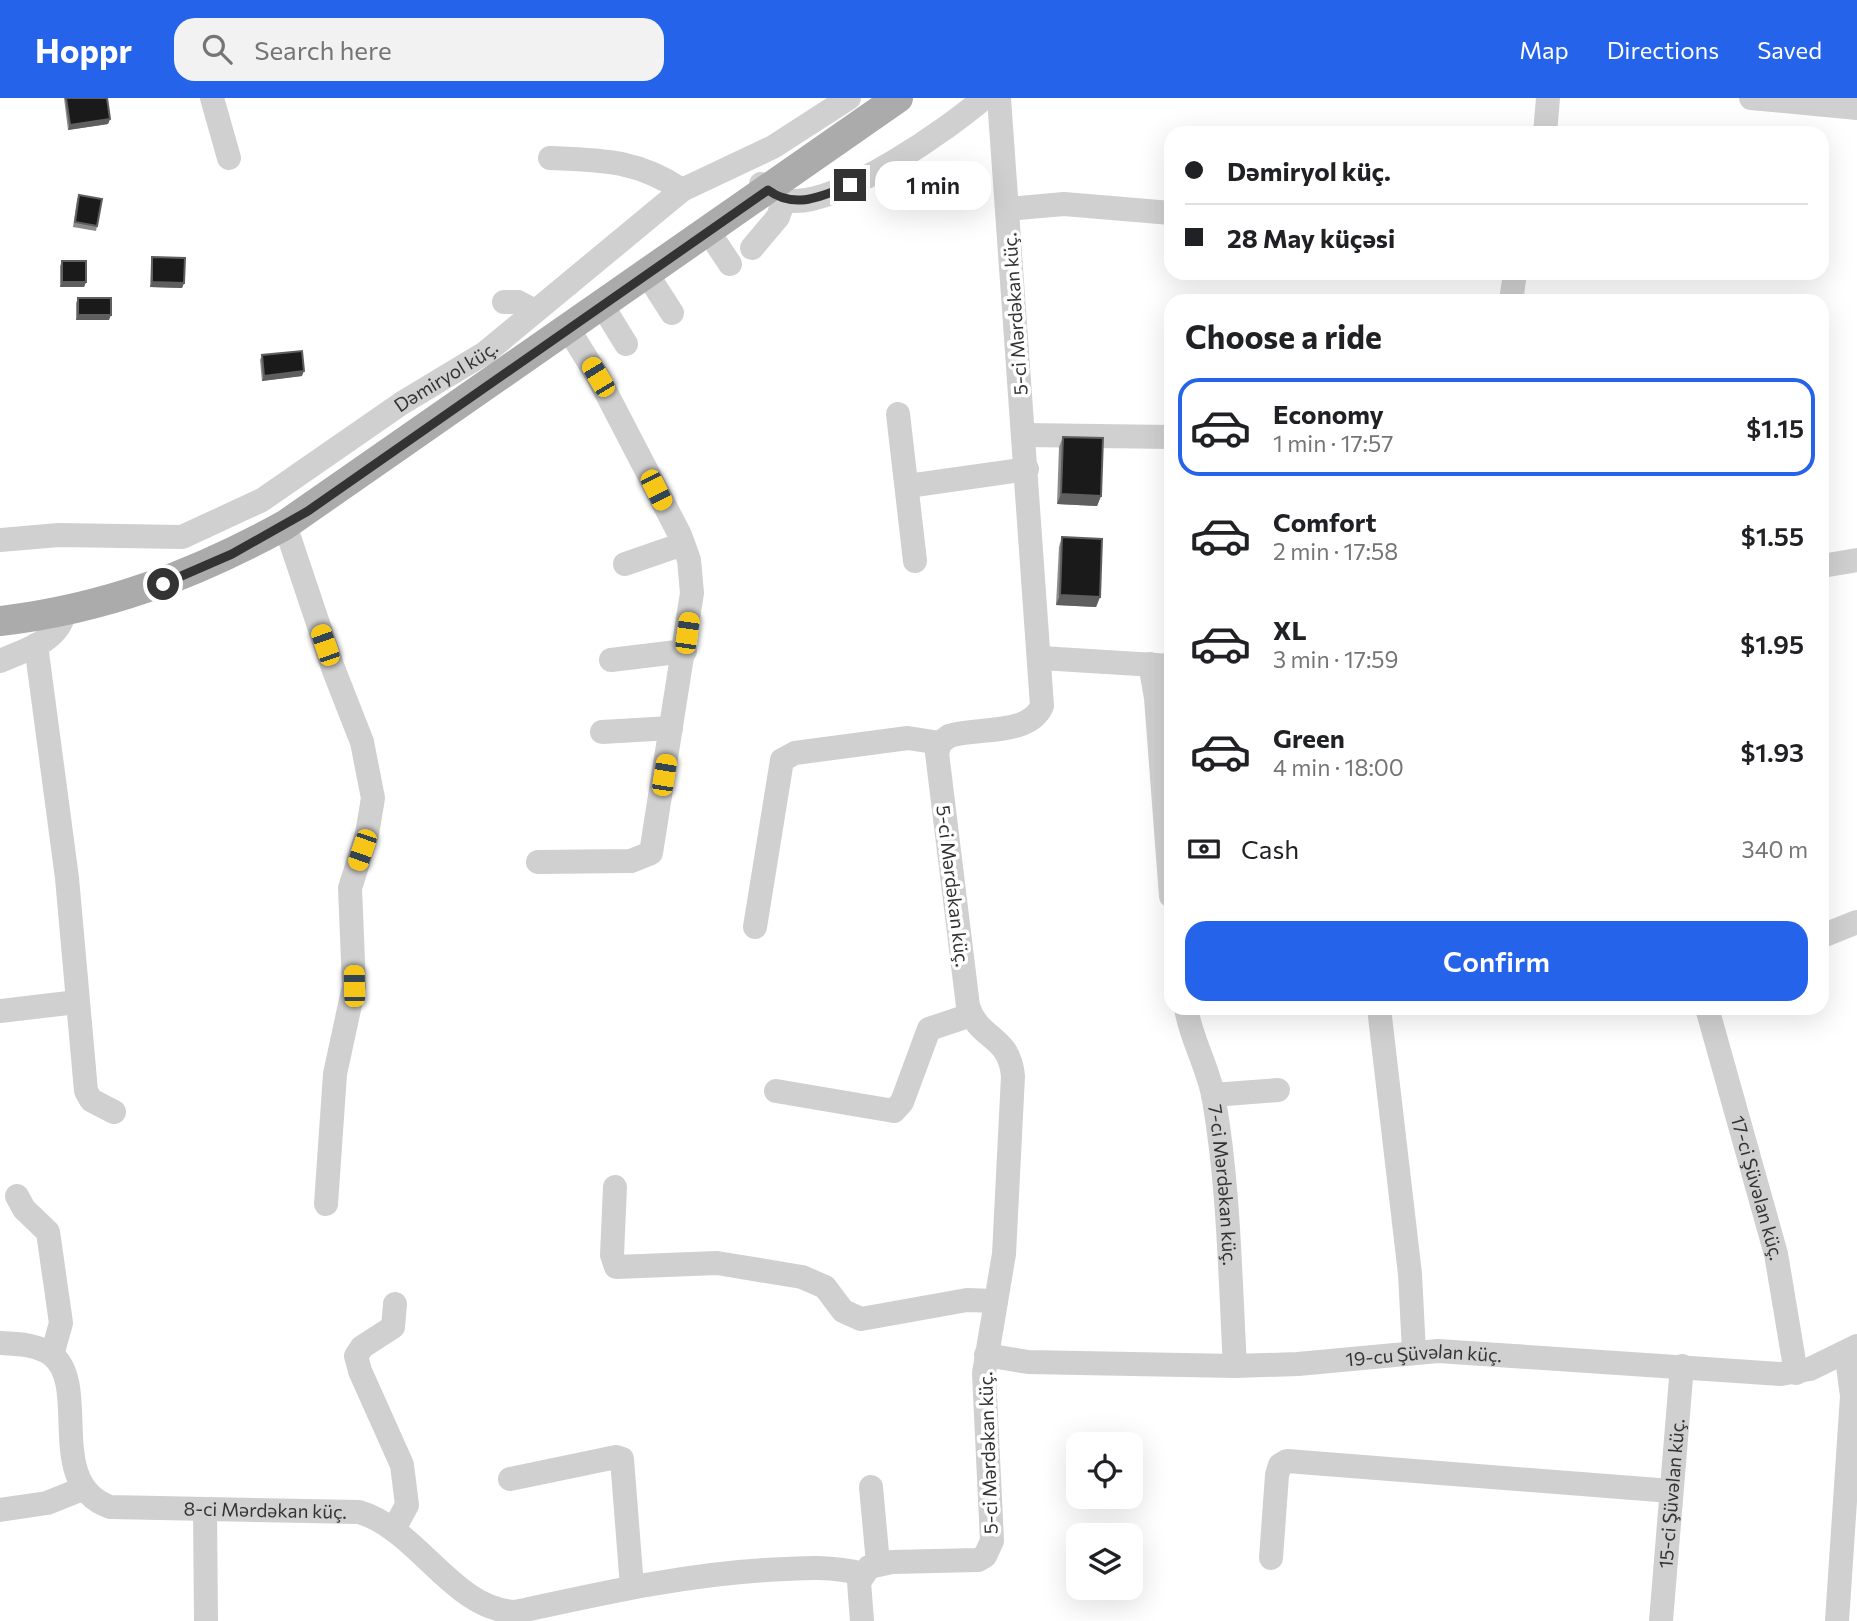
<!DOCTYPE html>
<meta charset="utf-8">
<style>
body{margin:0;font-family:Commissioner,sans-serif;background:#f2f2f2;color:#202124;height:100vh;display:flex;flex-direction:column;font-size:26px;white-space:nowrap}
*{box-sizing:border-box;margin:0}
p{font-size:23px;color:#757577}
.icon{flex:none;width:38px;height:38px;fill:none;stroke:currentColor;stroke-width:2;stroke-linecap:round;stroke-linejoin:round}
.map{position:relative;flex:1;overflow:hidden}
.panel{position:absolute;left:1164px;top:196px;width:665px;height:721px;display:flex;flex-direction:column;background:#fff;border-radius:21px;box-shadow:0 7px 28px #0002}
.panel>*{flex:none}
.guide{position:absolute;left:1164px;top:28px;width:665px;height:154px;border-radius:21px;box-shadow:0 7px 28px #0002;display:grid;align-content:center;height:154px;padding:0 21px;background:#fff}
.fabs{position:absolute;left:1066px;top:1334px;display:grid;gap:14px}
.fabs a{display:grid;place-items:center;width:77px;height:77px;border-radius:14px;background:#fff;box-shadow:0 7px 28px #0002;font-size:35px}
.end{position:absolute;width:32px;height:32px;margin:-16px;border:9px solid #333;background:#fff;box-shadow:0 0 0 4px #fff}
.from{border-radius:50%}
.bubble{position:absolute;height:49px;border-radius:21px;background:#fff;box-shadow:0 7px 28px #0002;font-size:23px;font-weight:600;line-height:49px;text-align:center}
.car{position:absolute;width:21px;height:42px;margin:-21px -10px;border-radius:9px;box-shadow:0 0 5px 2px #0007;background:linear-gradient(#f5c518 24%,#345 0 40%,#f5c518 0 76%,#345 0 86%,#f5c518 0)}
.guide b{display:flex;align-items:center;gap:24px;height:66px;font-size:26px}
.guide b+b{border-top:2px solid #e0e0e0}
.guide i{width:18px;height:18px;background:#202124}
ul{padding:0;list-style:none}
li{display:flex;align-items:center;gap:21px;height:98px;margin:0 14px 10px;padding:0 7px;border:4px solid transparent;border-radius:21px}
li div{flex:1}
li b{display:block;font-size:26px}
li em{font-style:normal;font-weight:600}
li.active{border-color:#2563eb}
li>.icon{width:63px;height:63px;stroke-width:1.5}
h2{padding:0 21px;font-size:32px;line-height:84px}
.pay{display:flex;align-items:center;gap:18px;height:77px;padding:0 21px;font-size:26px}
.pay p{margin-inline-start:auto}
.action{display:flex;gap:14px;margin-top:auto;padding:14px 21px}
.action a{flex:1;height:80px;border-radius:21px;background:#2563eb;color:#fff;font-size:28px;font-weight:600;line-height:80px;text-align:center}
header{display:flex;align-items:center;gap:42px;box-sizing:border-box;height:98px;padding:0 35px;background:#2563eb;color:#fff}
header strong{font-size:33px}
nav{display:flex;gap:38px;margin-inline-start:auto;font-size:24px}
.search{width:490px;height:63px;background:#f2f2f2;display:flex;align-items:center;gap:18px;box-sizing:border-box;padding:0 24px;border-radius:21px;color:#757577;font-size:26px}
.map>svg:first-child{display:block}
</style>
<header>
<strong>Hoppr</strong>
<div class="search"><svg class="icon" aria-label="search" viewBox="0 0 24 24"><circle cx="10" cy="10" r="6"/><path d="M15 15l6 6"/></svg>Search here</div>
<nav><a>Map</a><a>Directions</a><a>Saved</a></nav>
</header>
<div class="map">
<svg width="1857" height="1523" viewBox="0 0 1857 1523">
<rect width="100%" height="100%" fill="#fff"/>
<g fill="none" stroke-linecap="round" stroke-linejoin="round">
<g stroke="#d0d0d0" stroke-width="24">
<path d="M212 0 229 60"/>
<path d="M1751 0 1857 10"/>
<path d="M1545 35 1548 0"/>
<path d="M550 60C602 62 637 62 682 92"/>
<path d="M761 86C771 94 780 103 794 103 843 104 947 32 984 0"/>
<path d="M1007 111 1064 106 1171 115"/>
<path d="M708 133 730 166"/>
<path d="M752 150 778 119 784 102"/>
<path d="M647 176 672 215"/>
<path d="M1511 203 1515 175"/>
<path d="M504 204H518L533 212"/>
<path d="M602 207 626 246"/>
<path d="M898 316 915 463"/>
<path d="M1025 337 1171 339"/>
<path d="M908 388 1027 371"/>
<path d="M285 427 333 570 362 644 373 700 367 736 350 790 354 888 335 976 326 1106"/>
<path id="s1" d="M0 442 59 437 182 439 262 402 402 305 485 255 682 92 773 49 849 0"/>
<path d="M625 466 683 446"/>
<path d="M1822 468 1857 462"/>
<path d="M36 547 67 780 86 993 91 1002 114 1014"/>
<path d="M1041 560 1171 568"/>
<path d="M611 562 685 553"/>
<path d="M0 563C27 551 58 544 65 513"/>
<path d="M1150 566 1156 600 1171 798"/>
<path d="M602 634 671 630"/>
<path d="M538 764 631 763 651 755 692 495 689 462 680 437 598 279 569 232"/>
<path d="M755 829 782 662 795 655 908 640 940 645"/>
<path d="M1822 838 1857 824"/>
<path id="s2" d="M1186 910C1191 942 1209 970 1214 1002 1229 1089 1230 1179 1235 1268"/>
<path d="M1379 910 1410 1176 1414 1254"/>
<path id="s3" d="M1707 910 1776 1156 1796 1275"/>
<path d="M0 913 77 904"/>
<path d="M776 993 894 1013 902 1004 929 931 971 917"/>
<path d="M1213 997 1278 992"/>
<path d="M615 1089 612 1157 616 1169 717 1165 802 1179 825 1189 843 1213 861 1221 967 1202 996 1203"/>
<path d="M17 1098 24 1111 48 1134 61 1225 52 1257"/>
<path id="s4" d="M0 1245C17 1246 37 1246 52 1257 91 1288 44 1386 110 1409L359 1414C418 1431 453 1512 516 1514 599 1496 681 1477 766 1472 799 1470 830 1467 863 1476"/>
<path id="s5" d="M986 1257 1028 1264 1235 1268 1298 1266 1438 1253 1781 1276 1810 1271 1857 1248"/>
<path d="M510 1381 616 1359 622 1361 632 1489"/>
<path d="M871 1389 878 1465"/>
<path d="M0 1412 47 1405 82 1391"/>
<path d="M205 1412 206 1523"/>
<path d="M394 1431 407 1407 402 1367 360 1273 356 1258 362 1249 393 1229 395 1206"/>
<path d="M1271 1460 1277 1377 1280 1367 1287 1363 1671 1393"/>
<path d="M862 1523 859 1484 869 1469 892 1464 978 1462 985 1458 992 1443 984 1275 1004 1156 1013 978C1009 936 979 943 968 908L937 655 940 645 949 638C977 629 1029 638 1042 608L999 0"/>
<path id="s6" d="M1661 1523 1682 1268"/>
<path d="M1837 1523 1852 1298 1848 1268 1843 1255"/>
</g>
<path stroke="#ababab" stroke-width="30" d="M0 523C104 511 194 477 285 427L898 0"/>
</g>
<g fill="#8c8c8c">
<path d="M64 0H107L110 21 108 26 68 32Z"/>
<path d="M79 97 97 128 96 133 73 129 77 102Z"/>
<path d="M152 159 184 185 182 190 150 189 151 164Z"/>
<path d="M62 163 86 184 84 189H60V168Z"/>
<path d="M78 200 109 222H76V205Z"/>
<path d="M262 257 302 278 262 283 260 262Z"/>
<path d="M1063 339 1101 398 1097 408 1057 406 1059 349Z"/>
<path d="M1062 439 1100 499 1096 509 1056 507 1059 449Z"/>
</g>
<g fill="#5f5f5f">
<path d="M110 21 108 26 68 32 70 27Z"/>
<path d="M62 184H86L84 189H60Z"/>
<path d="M152 184 184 185 182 190 150 189Z"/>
<path d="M78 217H111L109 222H76Z"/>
<path d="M304 273 302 278 262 283 264 278Z"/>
<path d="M1061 396 1101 398 1097 408 1057 406Z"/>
<path d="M1060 497 1100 499 1096 509 1056 507Z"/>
</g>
<g fill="#1a1a1a" stroke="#5f5f5f" stroke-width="2">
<path d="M66 0H107L110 21 70 27Z"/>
<path d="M79 97 102 101 97 128 75 124Z"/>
<path d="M152 159 185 160 184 185 152 184Z"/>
<rect x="62" y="163" width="24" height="21"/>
<rect x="78" y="200" width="33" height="17"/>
<path d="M302 253 304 273 264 278 262 257Z"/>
<path d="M1063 339 1103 340 1101 398 1061 396Z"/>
<path d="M1062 439 1102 441 1100 499 1060 497Z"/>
</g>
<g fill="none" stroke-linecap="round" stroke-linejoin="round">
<path stroke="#333" stroke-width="9" d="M163 486 232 456 308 413 768 92C795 112 822 98 850 87"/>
</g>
<g text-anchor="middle" stroke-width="7" stroke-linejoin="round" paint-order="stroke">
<g font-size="19" fill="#333" stroke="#fff">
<text transform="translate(1015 216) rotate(-94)" y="7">5-ci Mərdəkan küç.</text>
<text dy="7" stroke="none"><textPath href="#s1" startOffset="492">Dəmiryol küç.</textPath></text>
<text transform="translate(953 788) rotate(83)" y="7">5-ci Mərdəkan küç.</text>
<text dy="7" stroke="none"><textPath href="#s2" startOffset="182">7-ci Mərdəkan küç.</textPath></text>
<text dy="7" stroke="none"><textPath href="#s3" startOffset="187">17-ci Şüvəlan küç.</textPath></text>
<text dy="7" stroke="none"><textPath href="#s5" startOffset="439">19-cu Şüvəlan küç.</textPath></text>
<text transform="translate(988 1355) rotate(-92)" y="7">5-ci Mərdəkan küç.</text>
<text dy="7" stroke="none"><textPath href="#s6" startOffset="128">15-ci Şüvəlan küç.</textPath></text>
<text dy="7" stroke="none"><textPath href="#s4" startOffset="382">8-ci Mərdəkan küç.</textPath></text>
</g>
</g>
</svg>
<div class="fabs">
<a><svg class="icon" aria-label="locate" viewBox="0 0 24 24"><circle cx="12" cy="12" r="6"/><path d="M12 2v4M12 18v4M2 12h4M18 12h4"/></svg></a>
<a><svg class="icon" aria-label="layers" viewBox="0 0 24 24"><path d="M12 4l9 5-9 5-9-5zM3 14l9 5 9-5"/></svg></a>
</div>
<i class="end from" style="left:163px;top:486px"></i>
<i class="end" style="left:850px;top:87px"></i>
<div class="bubble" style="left:875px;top:63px;width:116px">1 min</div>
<i class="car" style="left:598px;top:279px;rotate:329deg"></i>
<i class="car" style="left:656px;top:392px;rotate:153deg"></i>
<i class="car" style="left:687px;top:535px;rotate:8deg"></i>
<i class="car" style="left:325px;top:547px;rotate:341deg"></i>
<i class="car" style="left:664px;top:677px;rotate:9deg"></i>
<i class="car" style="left:362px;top:752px;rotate:199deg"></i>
<i class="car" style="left:354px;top:888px;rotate:359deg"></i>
<div class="guide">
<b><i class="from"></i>Dəmiryol küç.</b>
<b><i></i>28 May küçəsi</b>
</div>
<section class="panel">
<h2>Choose a ride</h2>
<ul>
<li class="active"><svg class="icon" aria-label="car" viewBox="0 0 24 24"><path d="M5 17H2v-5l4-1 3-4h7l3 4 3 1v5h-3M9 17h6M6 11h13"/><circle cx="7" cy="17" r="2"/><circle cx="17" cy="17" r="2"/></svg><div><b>Economy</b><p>1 min · 17:57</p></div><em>$1.15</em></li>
<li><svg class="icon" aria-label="car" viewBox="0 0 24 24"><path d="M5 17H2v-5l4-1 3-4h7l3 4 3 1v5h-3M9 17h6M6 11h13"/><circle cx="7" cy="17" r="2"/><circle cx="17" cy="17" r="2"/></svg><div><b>Comfort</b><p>2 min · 17:58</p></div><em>$1.55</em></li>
<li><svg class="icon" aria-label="car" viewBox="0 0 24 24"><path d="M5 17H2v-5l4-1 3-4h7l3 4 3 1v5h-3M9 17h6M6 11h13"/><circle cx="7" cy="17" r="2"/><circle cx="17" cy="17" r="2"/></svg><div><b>XL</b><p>3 min · 17:59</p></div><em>$1.95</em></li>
<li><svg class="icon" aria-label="car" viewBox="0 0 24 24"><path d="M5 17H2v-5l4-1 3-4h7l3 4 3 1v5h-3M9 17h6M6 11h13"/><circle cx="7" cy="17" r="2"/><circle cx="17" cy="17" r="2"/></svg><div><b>Green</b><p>4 min · 18:00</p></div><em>$1.93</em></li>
</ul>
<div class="pay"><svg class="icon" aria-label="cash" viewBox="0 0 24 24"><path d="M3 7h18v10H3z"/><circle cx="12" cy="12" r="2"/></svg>Cash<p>340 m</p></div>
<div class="action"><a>Confirm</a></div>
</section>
</div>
